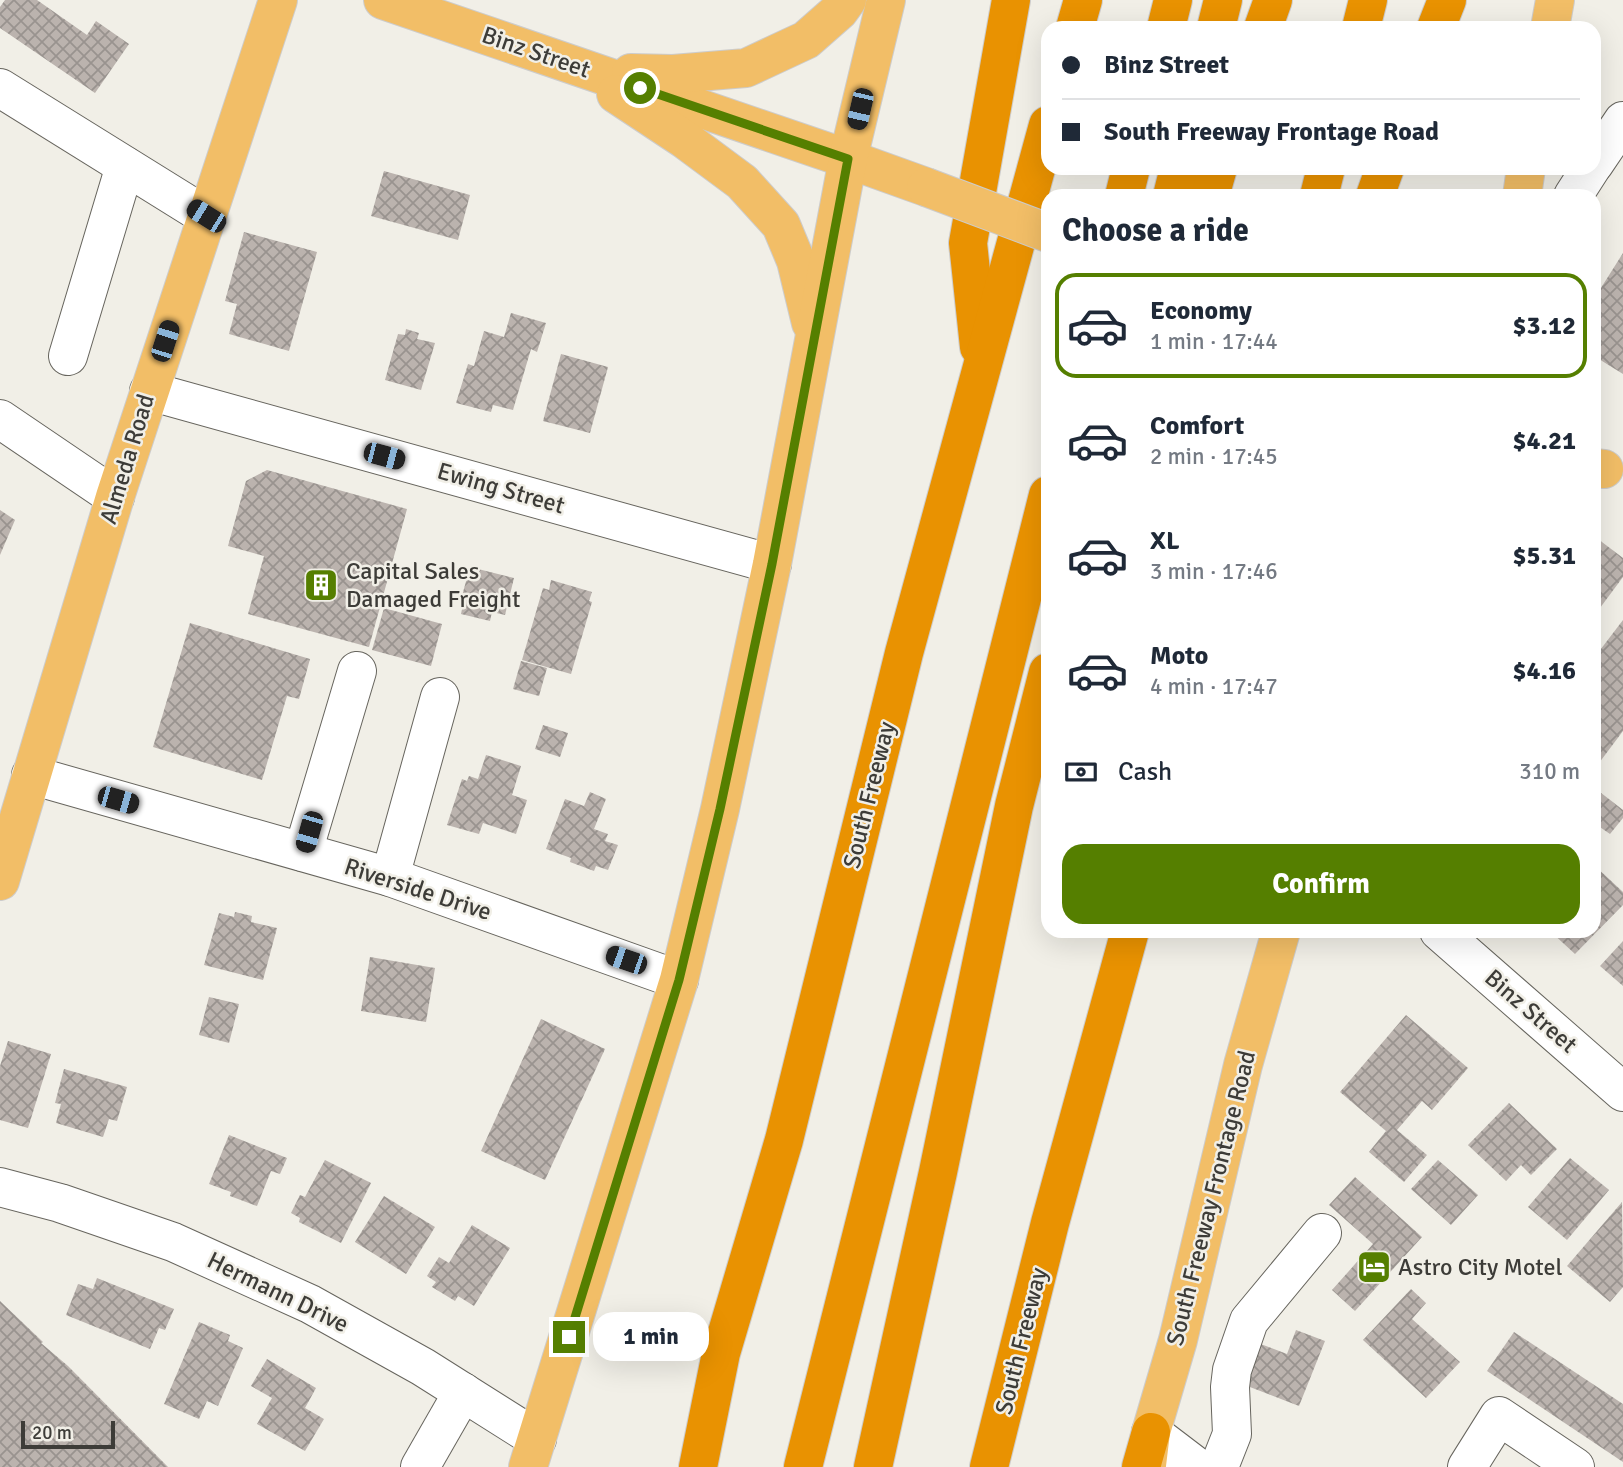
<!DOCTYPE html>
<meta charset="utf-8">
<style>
body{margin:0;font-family:Signika,sans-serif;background:#f2f2f3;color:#1f2937;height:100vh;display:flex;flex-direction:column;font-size:26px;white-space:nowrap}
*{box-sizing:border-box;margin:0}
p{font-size:23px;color:#747a83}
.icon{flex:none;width:38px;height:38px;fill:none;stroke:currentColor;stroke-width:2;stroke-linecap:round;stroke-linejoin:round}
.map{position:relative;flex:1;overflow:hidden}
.sheet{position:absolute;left:1041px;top:189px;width:560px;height:749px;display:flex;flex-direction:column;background:#fff;border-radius:21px;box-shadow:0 7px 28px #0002}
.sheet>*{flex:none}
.hud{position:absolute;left:1041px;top:21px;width:560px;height:154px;border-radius:21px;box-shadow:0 7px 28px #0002;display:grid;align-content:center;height:154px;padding:0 21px;background:#fff}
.scale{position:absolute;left:21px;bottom:18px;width:94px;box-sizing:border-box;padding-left:7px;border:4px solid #3d3c38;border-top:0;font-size:19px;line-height:24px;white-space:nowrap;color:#3d3c38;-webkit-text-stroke:5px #f1efe7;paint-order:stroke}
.end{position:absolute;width:32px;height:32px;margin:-16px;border:9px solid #557f00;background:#fff;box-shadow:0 0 0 4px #fff}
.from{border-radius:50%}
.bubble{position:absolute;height:49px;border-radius:21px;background:#fff;box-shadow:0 7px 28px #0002;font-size:23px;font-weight:700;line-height:49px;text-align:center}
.car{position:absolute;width:21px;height:42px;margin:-21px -10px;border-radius:9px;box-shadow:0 0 5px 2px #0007;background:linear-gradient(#222 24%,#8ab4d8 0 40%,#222 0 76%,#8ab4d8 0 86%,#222 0)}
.hud b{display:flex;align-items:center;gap:24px;height:66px;font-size:26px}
.hud b+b{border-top:2px solid #e0e1e3}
.hud i{width:18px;height:18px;background:#1f2937}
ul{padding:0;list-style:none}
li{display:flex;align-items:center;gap:21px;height:105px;margin:0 14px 10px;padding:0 7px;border:4px solid transparent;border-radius:21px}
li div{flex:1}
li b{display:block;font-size:26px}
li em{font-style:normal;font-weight:700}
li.current{border-color:#557f00}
li>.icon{width:63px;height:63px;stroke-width:1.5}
h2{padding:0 21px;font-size:32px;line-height:84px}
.pay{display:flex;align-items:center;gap:18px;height:77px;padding:0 21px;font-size:26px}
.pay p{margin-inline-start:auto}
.primary-button{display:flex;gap:14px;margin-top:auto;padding:14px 21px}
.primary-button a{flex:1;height:80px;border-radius:21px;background:#557f00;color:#fff;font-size:28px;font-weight:700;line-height:80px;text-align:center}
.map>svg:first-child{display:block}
</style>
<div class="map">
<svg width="1623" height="1467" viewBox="0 0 1623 1467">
<defs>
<pattern id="building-cross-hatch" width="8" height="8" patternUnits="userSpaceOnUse" patternTransform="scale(1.75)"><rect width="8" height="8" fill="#bbb3ae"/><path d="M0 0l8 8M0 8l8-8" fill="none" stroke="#99938f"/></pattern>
</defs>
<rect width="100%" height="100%" fill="#f1efe7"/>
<g fill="url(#building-cross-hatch)">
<path d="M5 0H37L87 35 96 21 129 44 95 93 0 28V7Z"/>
<path d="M384 171 470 195 458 240 371 216Z"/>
<path d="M244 232 317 252 289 351 229 334 237 304 225 301Z"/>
<path d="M1623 253V374L1594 356V299Z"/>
<path d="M511 313 546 323 537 352 531 349 513 410 493 405 491 412 456 403 468 364 474 366 484 331 504 337Z"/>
<path d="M406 329 419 333 417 339 435 343 421 390 385 380 398 334 405 335Z"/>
<path d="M561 354 608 367 590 433 543 421Z"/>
<path d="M267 470 407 509 369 647 248 614 264 556 228 546 246 481Z"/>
<path d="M0 510 15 520 0 555Z"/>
<path d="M1594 536 1623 558V577L1594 616Z"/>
<path d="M470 567 514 578 505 615 492 612 490 621 461 614 463 604 460 603Z"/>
<path d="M551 580 592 592 589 601 592 602 571 674 522 660 543 588 549 590Z"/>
<path d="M384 608 442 624 431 666 372 650Z"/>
<path d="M1623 620V731L1599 763 1594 760V658Z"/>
<path d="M190 623 310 659 299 699 287 696 262 780 153 747Z"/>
<path d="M521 661 547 668 539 696 513 689Z"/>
<path d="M543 725 568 733 560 757 535 749Z"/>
<path d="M486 755 521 766 512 795 527 800 516 834 483 823 479 834 447 825 462 779 467 781 469 776 478 779Z"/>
<path d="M1596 789 1623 810V818L1610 834 1594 823Z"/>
<path d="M590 792 606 799 594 829 608 834 605 841 618 845 608 870 596 866 594 871 570 862 571 858 546 849 565 799 584 806Z"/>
<path d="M1594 865 1623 892V905L1575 954 1550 931H1594Z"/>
<path d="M235 912 252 916 251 922 277 928 263 980 204 965 219 913 234 917Z"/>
<path d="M1623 941V986L1600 966Z"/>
<path d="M370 957 435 968 426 1022 361 1011Z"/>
<path d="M209 997 239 1004 229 1043 199 1035Z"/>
<path d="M1406 1015 1468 1068 1432 1110 1422 1101 1397 1130 1427 1155 1404 1182 1369 1152 1386 1131 1340 1092Z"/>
<path d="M541 1019 605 1049 545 1180 481 1151Z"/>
<path d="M8 1041 51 1054 28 1128 0 1120V1066Z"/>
<path d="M64 1069 127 1087 117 1121 109 1119 103 1137 56 1123 61 1104 55 1103Z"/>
<path d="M1509 1103 1557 1149 1531 1175 1521 1165 1506 1181 1468 1145Z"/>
<path d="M229 1135 287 1158 280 1174 271 1171 257 1206 230 1196 231 1192 209 1184Z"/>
<path d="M1570 1158 1609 1190 1567 1240 1528 1207Z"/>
<path d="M325 1160 371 1183 341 1243 299 1222 300 1218 291 1213 300 1195 305 1197Z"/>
<path d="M1438 1160 1478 1195 1451 1225 1411 1189Z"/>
<path d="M1355 1177 1422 1237 1355 1311 1332 1290 1373 1244 1329 1205Z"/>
<path d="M384 1196 435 1227 406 1274 355 1242Z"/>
<path d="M1622 1202 1623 1287 1610 1302 1567 1266Z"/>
<path d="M472 1225 510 1248 474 1306 458 1296 455 1301 432 1287 436 1282 427 1276 439 1257 449 1263Z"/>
<path d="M97 1278 174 1309 165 1330 159 1328 150 1349 66 1315 78 1284 93 1289Z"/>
<path d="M1411 1289 1426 1303 1412 1319 1460 1362 1426 1398 1363 1340Z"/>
<path d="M0 1301 43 1342 41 1343 68 1366 168 1467H0Z"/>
<path d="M199 1322 230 1335 228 1341 243 1348 218 1406 207 1401 199 1419 164 1404Z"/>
<path d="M1296 1330 1325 1341 1299 1406 1242 1384 1258 1343 1287 1354Z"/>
<path d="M1514 1332 1623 1404V1462L1487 1371Z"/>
<path d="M267 1359 316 1388 305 1408 324 1419 305 1451 257 1424 272 1398 251 1386Z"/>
</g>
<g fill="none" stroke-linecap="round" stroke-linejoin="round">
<g stroke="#67655e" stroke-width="40">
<g id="minor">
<path d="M0 88 206 216"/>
<path d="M1594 164 1623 121"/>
<path d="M1573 196 1591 168"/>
<path d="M68 356 125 166"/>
<path d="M149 391 772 564"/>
<path d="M0 419 115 497"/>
<path d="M31 775 390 877 679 980"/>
<path d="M303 852 357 671"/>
<path d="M390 877 440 697"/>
<path d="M1439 931 1623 1092"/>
<path d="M0 1187 60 1203 173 1242 310 1304 423 1367 537 1439"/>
<path d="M1151 1432 1197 1467"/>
<path d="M420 1467 463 1392"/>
<path d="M1219 1467 1232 1434 1230 1387 1232 1370 1249 1321 1322 1233"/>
<path d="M1467 1467 1499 1416 1575 1467"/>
</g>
</g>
<g stroke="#cdcccb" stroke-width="40">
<g id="major">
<path d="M383 0 848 159 926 187"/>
<path d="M1550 28 1555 0"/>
<path d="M631 73 673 74 746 68 806 40 839 11 847 0"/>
<path d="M616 94 684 139 742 182 781 225 796 261 811 323"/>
<path d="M1522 196 1526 168"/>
<path d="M1594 468 1604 469"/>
<path d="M0 881 115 497 278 0"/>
<path d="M1147 1465 1151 1432 1178 1340 1243 1065 1281 931"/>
<path d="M528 1467 679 980 720 809 772 564 848 159 886 0"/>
</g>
</g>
<g stroke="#cdcccb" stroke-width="40">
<g id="highway">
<path d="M1075 28 1083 0"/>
<path d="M1166 28 1173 0"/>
<path d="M1216 28 1223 0"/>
<path d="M1263 28 1273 0"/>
<path d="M1361 28 1368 0"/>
<path d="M1436 28 1447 0"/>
<path d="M1124 196 1131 168"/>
<path d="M1172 196 1179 168"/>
<path d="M1210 196 1218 168"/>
<path d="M1319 196 1326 168"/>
<path d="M1375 196 1385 168"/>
<path d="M979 347 968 243 1011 0"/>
<path d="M698 1467 721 1353 784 1140 904 653 1048 125"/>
<path d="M803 1467 1048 495"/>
<path d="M873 1467 938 1172 1014 806 1048 672"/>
<path d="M989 1467 1050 1223 1130 931"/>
<path d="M1141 1467 1151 1432"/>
</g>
</g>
<use href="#minor" stroke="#fff" stroke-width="38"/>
<use href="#major" stroke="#f2be67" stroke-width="38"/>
<use href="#highway" stroke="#e99201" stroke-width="38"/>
<g stroke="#cdcccb" stroke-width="40" stroke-linecap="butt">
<path id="major-bridge" d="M926 187 1048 233"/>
</g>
<use href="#major-bridge" stroke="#f2be67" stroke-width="38"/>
</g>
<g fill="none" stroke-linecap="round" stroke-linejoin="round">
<path stroke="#557f00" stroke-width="9" d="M569 1337 679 980 720 809 772 564 848 159 640 88"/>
</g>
<defs>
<g id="building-square" transform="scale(1.75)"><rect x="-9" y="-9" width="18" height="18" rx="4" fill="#557f00" stroke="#f1efe7"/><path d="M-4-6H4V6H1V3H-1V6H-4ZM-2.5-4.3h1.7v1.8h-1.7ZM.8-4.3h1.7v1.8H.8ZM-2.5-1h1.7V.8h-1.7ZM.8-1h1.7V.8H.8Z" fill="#fff"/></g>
<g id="hotel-square" transform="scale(1.75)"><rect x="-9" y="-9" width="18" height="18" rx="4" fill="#557f00" stroke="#f1efe7"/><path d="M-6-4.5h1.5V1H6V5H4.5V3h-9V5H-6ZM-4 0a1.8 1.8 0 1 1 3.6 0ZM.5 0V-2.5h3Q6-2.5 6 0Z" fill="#fff"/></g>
</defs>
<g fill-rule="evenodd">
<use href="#building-square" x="321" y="585"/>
<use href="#hotel-square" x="1374" y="1267"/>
</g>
<g text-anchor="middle" stroke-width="5" stroke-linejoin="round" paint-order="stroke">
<g font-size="24" fill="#3d3c38" stroke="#f1efe7">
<text transform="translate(536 52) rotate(19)" y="8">Binz Street</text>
<text transform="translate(127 459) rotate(-73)" y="8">Almeda Road</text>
<text transform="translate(501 488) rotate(16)" y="8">Ewing Street</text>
<text transform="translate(869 795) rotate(-76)" y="8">South Freeway</text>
<text transform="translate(418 889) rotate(18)" y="8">Riverside Drive</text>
<text transform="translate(1531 1011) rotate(41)" y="8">Binz Street</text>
<text transform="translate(1211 1198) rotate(-76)" y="8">South Freeway Frontage Road</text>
<text transform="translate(278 1292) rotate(26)" y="8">Hermann Drive</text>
<text transform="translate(1021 1341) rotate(-76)" y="8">South Freeway</text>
</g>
<g font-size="24" fill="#3d3c38" stroke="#f1efe7" text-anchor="start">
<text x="346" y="579">Capital Sales<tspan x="346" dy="28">Damaged Freight</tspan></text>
<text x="1398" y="1275">Astro City Motel</text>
</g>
</g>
</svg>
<div class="scale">20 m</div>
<i class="end from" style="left:640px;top:88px"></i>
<i class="end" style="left:569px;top:1337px"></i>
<div class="bubble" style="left:593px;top:1312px;width:116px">1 min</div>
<i class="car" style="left:860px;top:109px;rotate:193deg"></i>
<i class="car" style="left:206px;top:216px;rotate:302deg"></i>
<i class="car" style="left:165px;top:341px;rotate:18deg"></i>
<i class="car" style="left:384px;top:456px;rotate:105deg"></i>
<i class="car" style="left:118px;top:800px;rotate:106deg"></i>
<i class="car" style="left:309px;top:832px;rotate:196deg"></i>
<i class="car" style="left:626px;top:960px;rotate:289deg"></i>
<div class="hud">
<b><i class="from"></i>Binz Street</b>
<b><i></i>South Freeway Frontage Road</b>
</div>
<section class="sheet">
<h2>Choose a ride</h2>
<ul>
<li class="current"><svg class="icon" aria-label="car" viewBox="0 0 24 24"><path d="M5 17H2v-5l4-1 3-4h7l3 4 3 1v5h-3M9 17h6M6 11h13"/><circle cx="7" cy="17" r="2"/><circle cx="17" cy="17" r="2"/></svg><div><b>Economy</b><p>1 min · 17:44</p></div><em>$3.12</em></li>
<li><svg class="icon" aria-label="car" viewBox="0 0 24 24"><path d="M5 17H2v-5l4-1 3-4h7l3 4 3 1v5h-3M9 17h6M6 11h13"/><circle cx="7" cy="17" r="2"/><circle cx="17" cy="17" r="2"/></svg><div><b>Comfort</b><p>2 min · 17:45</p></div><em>$4.21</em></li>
<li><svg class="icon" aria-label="car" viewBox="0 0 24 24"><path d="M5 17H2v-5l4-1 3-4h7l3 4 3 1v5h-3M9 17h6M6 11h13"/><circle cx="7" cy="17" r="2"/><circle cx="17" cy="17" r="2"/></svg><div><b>XL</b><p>3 min · 17:46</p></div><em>$5.31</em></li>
<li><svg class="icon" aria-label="car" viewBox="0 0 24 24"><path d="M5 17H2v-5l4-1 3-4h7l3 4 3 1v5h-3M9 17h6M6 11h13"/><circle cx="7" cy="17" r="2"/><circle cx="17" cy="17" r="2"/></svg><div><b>Moto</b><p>4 min · 17:47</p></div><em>$4.16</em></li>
</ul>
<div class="pay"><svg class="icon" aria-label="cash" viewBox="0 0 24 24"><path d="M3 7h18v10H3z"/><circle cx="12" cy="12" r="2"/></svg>Cash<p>310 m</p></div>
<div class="primary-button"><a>Confirm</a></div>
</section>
</div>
